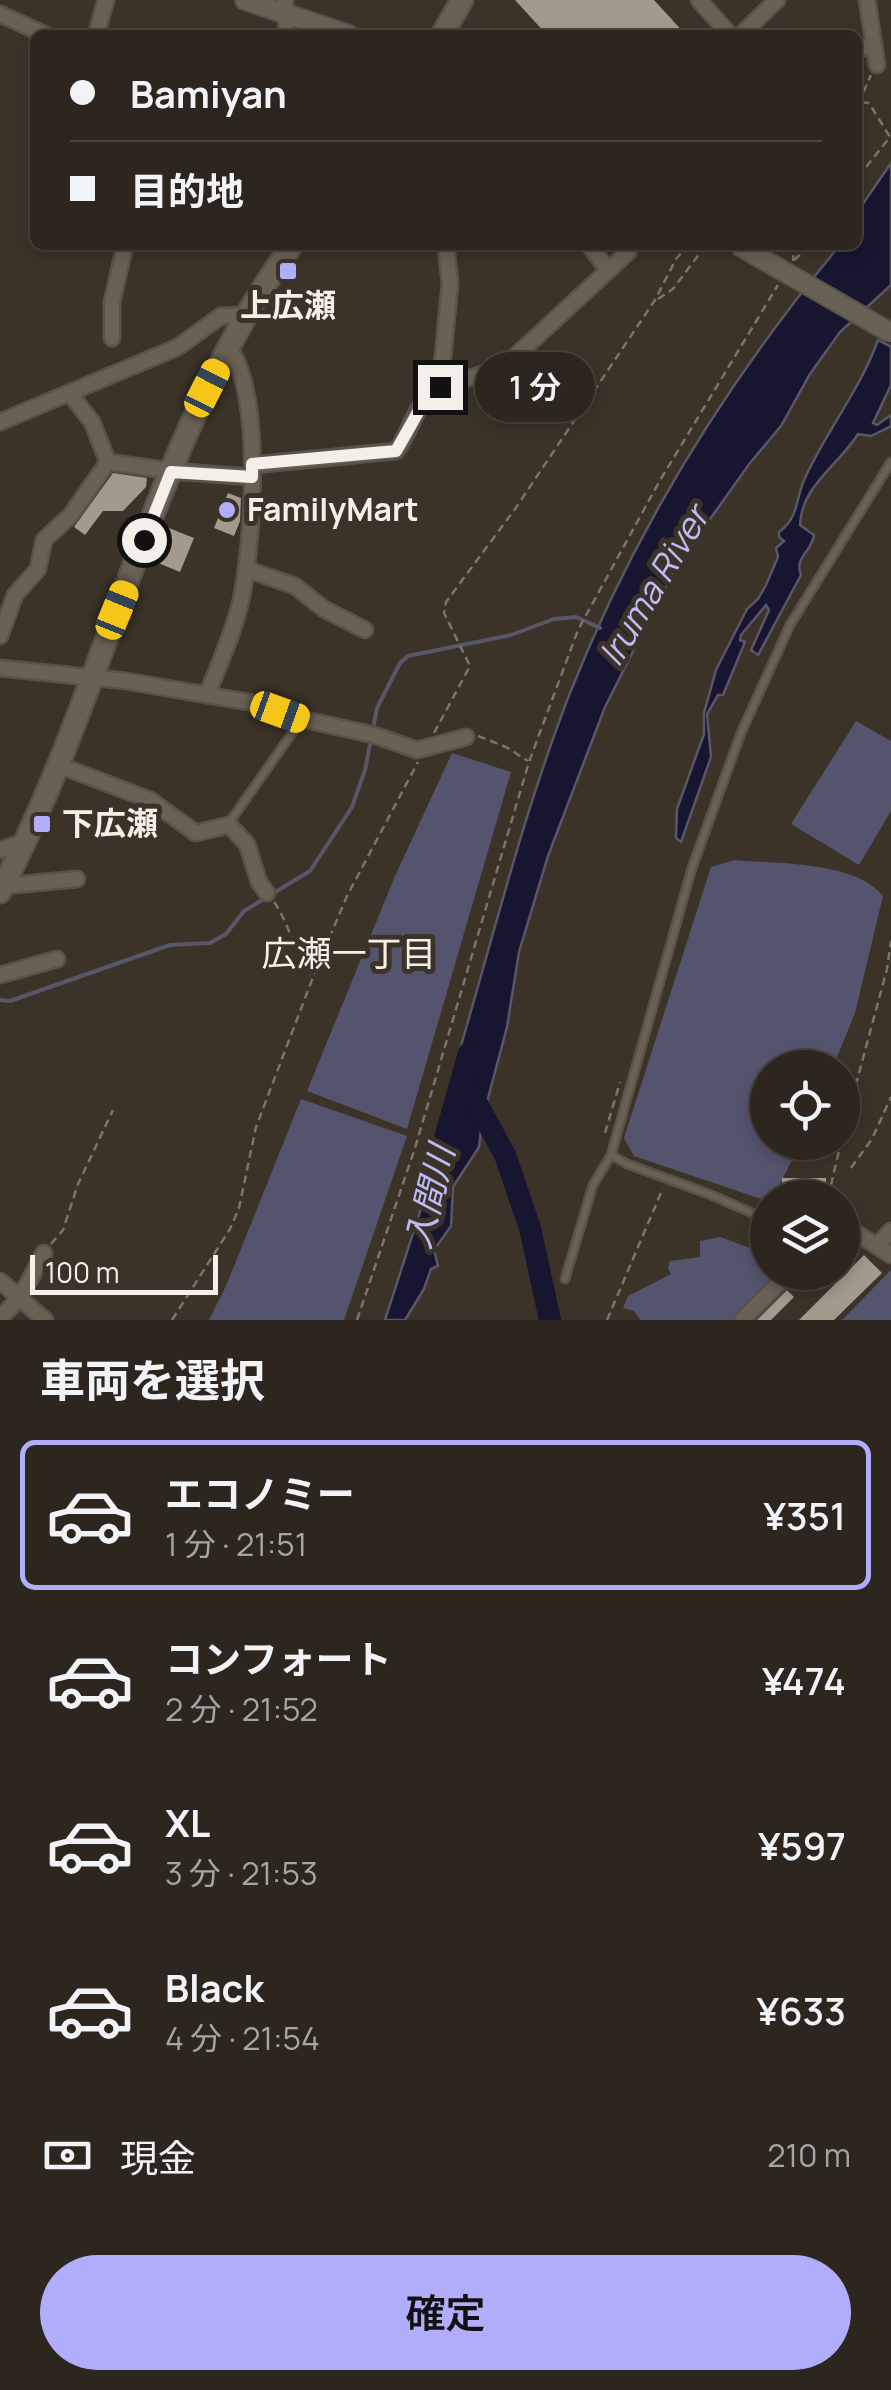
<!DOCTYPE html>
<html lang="ja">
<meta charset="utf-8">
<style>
body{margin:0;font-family:Manrope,"Noto Sans JP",sans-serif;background:#38322b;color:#f1f3f6;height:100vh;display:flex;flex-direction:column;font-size:38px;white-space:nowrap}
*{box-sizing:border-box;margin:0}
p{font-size:32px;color:#a6a5a4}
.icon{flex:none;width:55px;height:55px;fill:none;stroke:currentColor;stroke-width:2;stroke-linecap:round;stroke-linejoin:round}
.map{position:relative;height:1320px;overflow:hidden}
.side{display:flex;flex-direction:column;background:#2c261e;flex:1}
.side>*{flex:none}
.top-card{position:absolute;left:30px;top:30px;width:832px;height:220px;border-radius:15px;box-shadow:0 5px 15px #0003,0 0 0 2px #48433c;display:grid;align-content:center;height:220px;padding:0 40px;background:#2c261e}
.buttons{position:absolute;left:750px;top:1050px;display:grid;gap:20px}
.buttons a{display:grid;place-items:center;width:110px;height:110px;border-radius:50%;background:#2c261e;box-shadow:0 5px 15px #0003,0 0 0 2px #48433c;font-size:50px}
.scale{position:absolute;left:30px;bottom:25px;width:188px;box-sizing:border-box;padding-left:10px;border:5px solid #f4efe9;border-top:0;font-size:28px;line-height:35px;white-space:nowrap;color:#f4efe9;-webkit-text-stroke:8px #3b3328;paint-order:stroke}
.end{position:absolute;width:45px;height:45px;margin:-22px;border:12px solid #f4efe9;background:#111;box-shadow:0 0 0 5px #111}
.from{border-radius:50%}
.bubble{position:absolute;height:70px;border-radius:35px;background:#2c261e;box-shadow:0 5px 15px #0003,0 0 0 2px #48433c;font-size:32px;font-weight:600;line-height:70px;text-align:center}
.car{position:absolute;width:30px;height:60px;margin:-30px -15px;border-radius:12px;box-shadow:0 0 8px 2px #0007;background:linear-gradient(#f5c518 24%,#345 0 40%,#f5c518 0 76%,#345 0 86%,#f5c518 0)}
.top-card b{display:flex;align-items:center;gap:35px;height:95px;font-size:38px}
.top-card b+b{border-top:2px solid #48433c}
.top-card i{width:25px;height:25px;background:#f1f3f6}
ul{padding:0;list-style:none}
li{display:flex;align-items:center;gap:30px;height:150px;margin:0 20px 15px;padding:0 20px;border:5px solid transparent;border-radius:15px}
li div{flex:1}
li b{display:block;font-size:38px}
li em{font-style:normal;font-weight:600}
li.on{border-color:#b0aefa}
li>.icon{width:90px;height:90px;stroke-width:1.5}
h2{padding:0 40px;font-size:45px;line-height:120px}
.pay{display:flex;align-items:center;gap:25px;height:110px;padding:0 40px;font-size:38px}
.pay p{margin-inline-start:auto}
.action{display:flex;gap:20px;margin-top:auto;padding:20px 40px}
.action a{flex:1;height:115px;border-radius:60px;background:#b0aefa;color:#111;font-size:40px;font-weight:600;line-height:115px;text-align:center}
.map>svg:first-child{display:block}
</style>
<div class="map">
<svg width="891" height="1320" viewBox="0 0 891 1320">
<rect width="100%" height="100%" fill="#3b3328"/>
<g fill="#54546e">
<path d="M856 721 891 741V811L859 865 791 824Z"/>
<path d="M452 753 511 772 407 1129 307 1091 395 876Z"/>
<path d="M734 860C776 864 855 861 883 896L855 1013 833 1067 768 1068V1142L801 1143 773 1197 768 1198 767 1201 634 1156 624 1138 711 867Z"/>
<path d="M301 1099 407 1136 344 1320H209L226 1286Z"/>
<path d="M720 1237 767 1254 768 1272 784 1273 736 1320H641L634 1311 623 1308 628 1296 671 1274 668 1268 670 1261 700 1257V1241Z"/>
<path d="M891 1270V1320H842Z"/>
</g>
<g fill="#171530" stroke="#595668" stroke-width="2.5">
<path d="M891 163V285L840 332 810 374 781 426 750 463 675 568 605 707 548 856 519 952 507 1027 482 1121 479 1147 453 1187 451 1226 434 1250 438 1266 431 1269 424 1289 405 1320H385L458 1094 466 1056 460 1049C495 930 525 808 570 693 635 529 728 380 840 245H858V211Z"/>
<path d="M878 340 891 347V385L873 423 877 425 891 415V426L871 436 858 434C839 465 801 486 800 525L814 535C812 552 794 557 801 575L758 655 751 650 769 610 766 605 741 635 740 640 745 642 723 695H718L707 714 711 757 681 842 676 838 677 809 704 734V713L716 670 747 609 758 599 766 585 778 557 776 548 784 541 779 537V532C800 516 795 499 805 478 827 430 860 390 878 340Z"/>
</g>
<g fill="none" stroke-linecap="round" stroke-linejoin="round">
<path stroke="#595668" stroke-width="4" d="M0 1000 10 1001 170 945 210 943 226 934 244 911 310 871 352 807 365 770 377 708 400 663 408 656 511 635 554 619 576 617 600 628"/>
<g stroke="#171530" stroke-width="22">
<path d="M469 1089 505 1155 530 1228 550 1320"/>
<path d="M444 1142 469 1053"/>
</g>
</g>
<g fill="#a39a8d">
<path d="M515 0H654L686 35H547Z"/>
<path d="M113 473 147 478 146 487 123 511H103L85 535 74 527Z"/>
<path d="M228 493 241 498 240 521 234 536 214 528Z"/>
<path d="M164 526 194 538 180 572 151 560Z"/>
<path d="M782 1178H826V1190L782 1191Z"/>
<path d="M864 1255 882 1273 834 1320H799Z"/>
<path d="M787 1290 794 1297 771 1320H757Z"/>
</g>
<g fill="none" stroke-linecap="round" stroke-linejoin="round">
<g stroke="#595249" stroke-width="11">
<g id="service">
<path d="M229 823 302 719"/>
<path d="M611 1155 627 1164 709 1194 768 1220"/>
<path d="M565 1279 593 1185 611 1155 692 868 741 733 790 625 891 462"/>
</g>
</g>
<g stroke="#595249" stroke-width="19">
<g id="minor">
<path d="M285 0 287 35"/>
<path d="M699 0 730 35"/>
<path d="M867 0 877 65"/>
<path d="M0 14 46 35"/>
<path d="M96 35 106 0"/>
<path d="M741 35 777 0"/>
<path d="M858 49 873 46"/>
<path d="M589 245 608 270"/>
<path d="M112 338V302L125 245"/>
<path d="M440 387 450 284 446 245"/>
<path d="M0 422 178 347 221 316 245 315"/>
<path d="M108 462 171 471 252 477"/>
<path d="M253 465 396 451C408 436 412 416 424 401 444 377 480 380 506 365L628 252 625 245"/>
<path d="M246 569 295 586 324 609 365 630"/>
<path d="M0 636 15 595 38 569 44 540 71 515 108 462 92 422 71 395"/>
<path d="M0 668 126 681 259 704 302 719 374 735 417 750 466 737"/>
<path d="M207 695C219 664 234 632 241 600 253 543 264 392 228 347"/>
<path d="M56 764 150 800 196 833 229 825 247 844 259 882 267 893"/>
<path d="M0 850 24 842"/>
<path d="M3 886 77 879"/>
<path d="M0 975 57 959"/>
<path d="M842 1224 891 1255"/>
<path d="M877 1246 891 1231"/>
<path d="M0 1281 45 1320"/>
<path d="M0 1318 20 1298 44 1253"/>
<path d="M742 1320 790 1272"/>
</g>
</g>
<g stroke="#595249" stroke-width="22">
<path id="tertiary" d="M245 0 349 35"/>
</g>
<g stroke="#595249" stroke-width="25">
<g id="secondary">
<path d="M442 35 462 0"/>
<path d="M0 892C110 682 152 439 292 245"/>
</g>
</g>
<g stroke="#7b746a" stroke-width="2.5" stroke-dasharray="8 5" stroke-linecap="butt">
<path d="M858 104 871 75"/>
<path d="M858 177 890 137 869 103 860 102"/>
<path d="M788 245 794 250 793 261"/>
<path d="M794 260 811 245"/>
<path d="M658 299 673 289 706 245"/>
<path d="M434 733 470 666 444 613 446 602 515 509 655 300 676 259 688 245"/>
<path d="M478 736 506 747 528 761"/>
<path d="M274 902C290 924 293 956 317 968"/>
<path d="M605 1133 620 1082"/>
<path d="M842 1136 887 969 891 941"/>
<path d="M851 1168 872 1139 891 1097"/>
<path d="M833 1198 831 1185 841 1142"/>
<path d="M51 1244 63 1230 78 1184 113 1110"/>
<path d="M172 1320 230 1229 239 1208 256 1127 315 972 347 896 418 762"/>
<path d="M357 1320 415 1148 529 762 578 630 659 482 778 285"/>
<path d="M607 1320 663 1188"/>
</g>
<use href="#service" stroke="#6a6155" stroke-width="6"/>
<use href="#minor" stroke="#6a6155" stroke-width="14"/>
<use href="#tertiary" stroke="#6a6155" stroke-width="18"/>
<use href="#secondary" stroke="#6a6155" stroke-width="20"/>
<g stroke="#595249" stroke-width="22" stroke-linecap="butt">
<path id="tertiary-bridge" d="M738 245 891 333"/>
</g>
<use href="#tertiary-bridge" stroke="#6a6155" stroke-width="18"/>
</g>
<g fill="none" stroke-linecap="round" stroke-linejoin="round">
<path stroke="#f4efe9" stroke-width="12" d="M144 540 171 472 252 477V464L396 451 425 400 440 387"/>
</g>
<g fill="#b0aefa" stroke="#3b3328" stroke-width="4">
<rect x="278" y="261" width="20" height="20" rx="5"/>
<circle cx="227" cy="510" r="10"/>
<rect x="32" y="814" width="20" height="20" rx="5"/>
</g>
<g text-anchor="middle" stroke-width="10" stroke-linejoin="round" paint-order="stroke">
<g font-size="32" font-weight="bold" fill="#f4efe9" stroke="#3b3328" text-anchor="start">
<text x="288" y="317" text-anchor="middle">上広瀬</text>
<text x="247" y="521">FamilyMart</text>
<text x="62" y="835">下広瀬</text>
</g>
<g font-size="35" font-style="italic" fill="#bdbcf6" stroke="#3b3328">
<text transform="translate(654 586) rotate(-59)" y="12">Iruma River</text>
<text transform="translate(430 1197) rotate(-76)" y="12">入間川</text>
</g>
<g font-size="35" fill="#f4efe9" stroke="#3b3328">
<text x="349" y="966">広瀬一丁目</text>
</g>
</g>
</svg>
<div class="buttons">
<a><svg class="icon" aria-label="locate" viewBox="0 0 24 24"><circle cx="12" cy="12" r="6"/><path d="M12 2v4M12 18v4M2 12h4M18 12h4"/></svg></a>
<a><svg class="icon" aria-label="layers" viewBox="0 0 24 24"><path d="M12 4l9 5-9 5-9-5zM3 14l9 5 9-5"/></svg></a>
</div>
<div class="scale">100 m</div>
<i class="end from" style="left:144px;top:540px"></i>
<i class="end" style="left:440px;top:387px"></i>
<div class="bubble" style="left:475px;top:352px;width:120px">1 分</div>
<i class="car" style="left:207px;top:388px;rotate:27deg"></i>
<i class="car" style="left:117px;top:610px;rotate:22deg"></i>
<i class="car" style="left:280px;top:712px;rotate:110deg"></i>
<div class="top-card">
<b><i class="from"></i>Bamiyan</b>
<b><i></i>目的地</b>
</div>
</div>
<section class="side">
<h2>車両を選択</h2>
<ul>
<li class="on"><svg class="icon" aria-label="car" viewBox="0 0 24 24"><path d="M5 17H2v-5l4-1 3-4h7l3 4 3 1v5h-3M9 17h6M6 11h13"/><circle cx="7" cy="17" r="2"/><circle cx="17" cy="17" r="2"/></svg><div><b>エコノミー</b><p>1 分 · 21:51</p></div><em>¥351</em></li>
<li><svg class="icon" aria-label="car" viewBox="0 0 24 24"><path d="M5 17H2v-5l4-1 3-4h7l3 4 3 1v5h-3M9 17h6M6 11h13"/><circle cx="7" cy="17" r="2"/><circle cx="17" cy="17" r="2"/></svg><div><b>コンフォート</b><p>2 分 · 21:52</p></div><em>¥474</em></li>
<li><svg class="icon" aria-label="car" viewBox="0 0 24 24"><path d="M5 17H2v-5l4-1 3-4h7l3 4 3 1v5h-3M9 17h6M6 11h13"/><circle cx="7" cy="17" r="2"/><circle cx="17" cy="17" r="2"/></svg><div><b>XL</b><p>3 分 · 21:53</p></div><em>¥597</em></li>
<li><svg class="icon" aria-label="car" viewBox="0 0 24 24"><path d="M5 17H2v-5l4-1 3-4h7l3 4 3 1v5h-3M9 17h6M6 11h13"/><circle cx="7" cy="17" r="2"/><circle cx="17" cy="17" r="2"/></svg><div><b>Black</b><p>4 分 · 21:54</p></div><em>¥633</em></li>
</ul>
<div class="pay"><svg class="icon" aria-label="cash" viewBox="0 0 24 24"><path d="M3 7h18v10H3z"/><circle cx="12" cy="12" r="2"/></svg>現金<p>210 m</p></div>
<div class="action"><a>確定</a></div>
</section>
